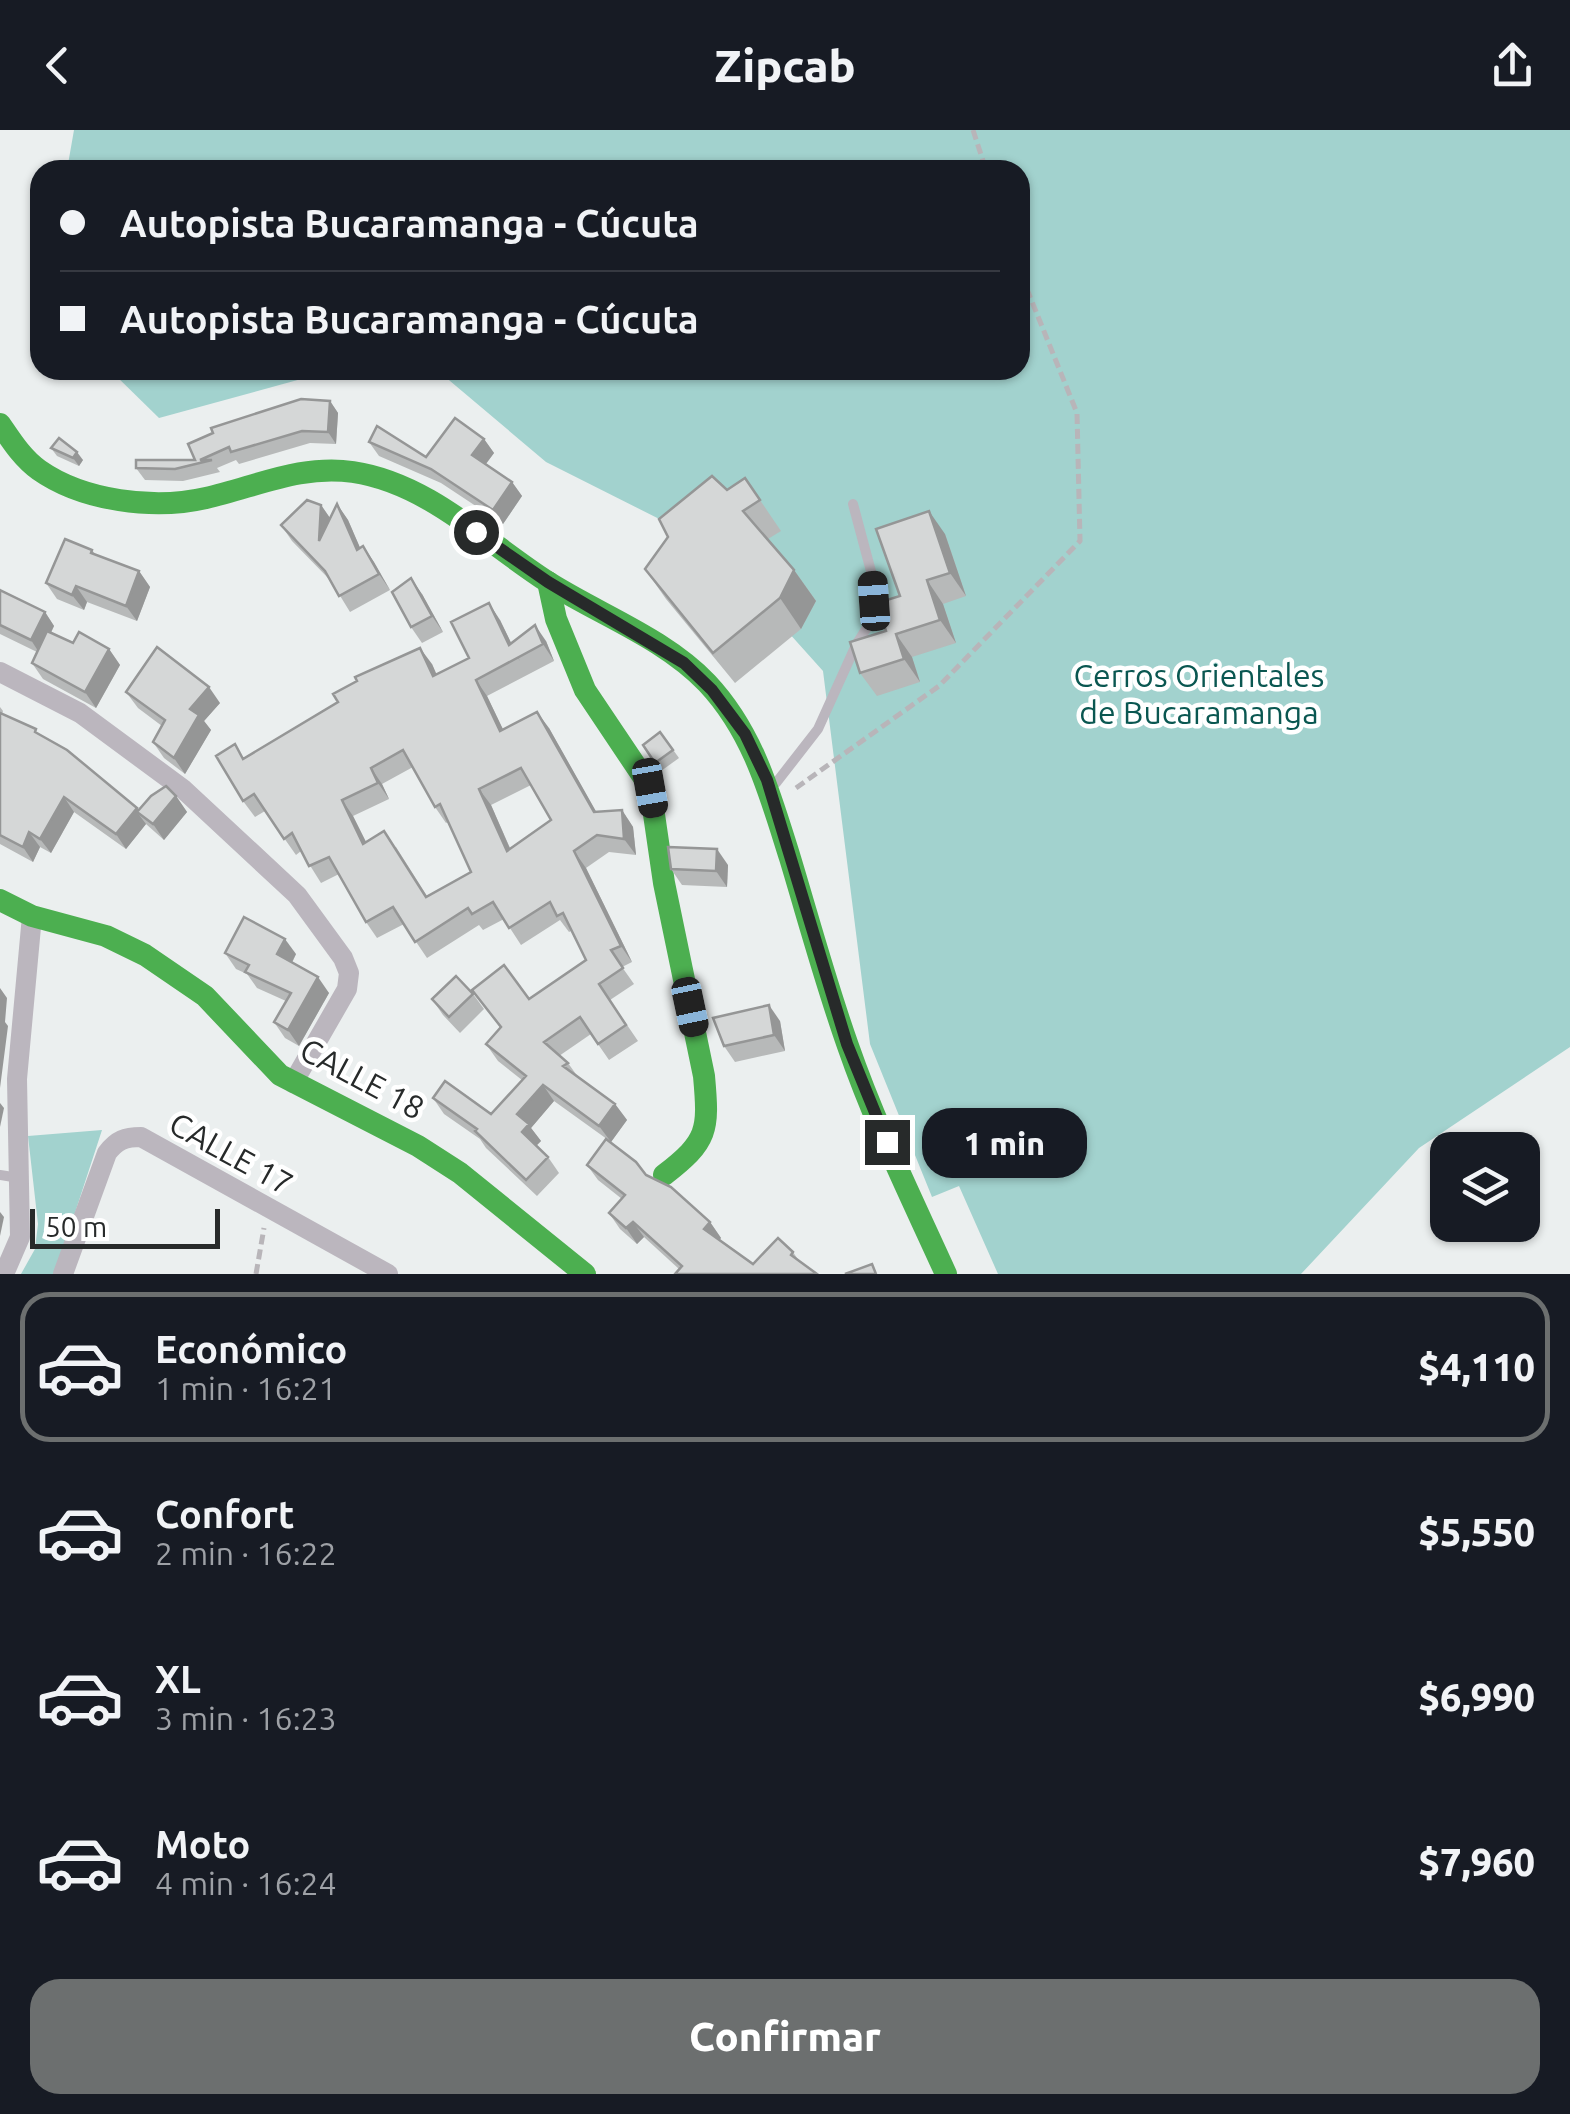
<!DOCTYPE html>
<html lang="es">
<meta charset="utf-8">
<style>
body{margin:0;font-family:Ubuntu,sans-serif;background:#20242c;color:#f1f3f6;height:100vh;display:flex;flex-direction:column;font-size:38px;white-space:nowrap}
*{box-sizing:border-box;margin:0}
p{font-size:32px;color:#9ea1a6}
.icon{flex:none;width:55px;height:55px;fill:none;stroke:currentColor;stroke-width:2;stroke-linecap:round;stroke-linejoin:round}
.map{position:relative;height:1144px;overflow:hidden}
.drawer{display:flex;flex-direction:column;background:#171b24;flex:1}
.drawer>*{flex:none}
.top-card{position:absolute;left:30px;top:30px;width:1000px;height:220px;border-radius:30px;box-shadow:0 2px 8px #0004;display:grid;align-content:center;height:220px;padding:0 30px;background:#171b24}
.controls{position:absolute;left:1430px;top:1002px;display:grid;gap:20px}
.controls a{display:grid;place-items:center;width:110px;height:110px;border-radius:20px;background:#171b24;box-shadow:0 2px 8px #0004;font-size:50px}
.scale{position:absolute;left:30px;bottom:25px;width:190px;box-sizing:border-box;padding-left:10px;border:5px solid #272a2a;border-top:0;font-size:28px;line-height:35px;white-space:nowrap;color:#272a2a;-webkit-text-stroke:8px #fff;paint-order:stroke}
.end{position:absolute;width:45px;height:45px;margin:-22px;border:12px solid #272a2a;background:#fff;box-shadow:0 0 0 5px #fff}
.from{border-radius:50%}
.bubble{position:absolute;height:70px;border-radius:30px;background:#171b24;box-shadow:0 2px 8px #0004;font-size:32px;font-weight:800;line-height:70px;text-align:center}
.car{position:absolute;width:30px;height:60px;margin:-30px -15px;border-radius:12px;box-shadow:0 0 8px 2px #0007;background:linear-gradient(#222 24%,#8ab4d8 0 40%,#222 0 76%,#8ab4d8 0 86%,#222 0)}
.top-card b{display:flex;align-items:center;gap:35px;height:95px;font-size:38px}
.top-card b+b{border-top:2px solid #363941}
.top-card i{width:25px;height:25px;background:#f1f3f6}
ul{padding:18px 0 0;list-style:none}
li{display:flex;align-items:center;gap:30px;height:150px;margin:0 20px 15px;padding:0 10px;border:5px solid transparent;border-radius:30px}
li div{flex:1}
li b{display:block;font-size:38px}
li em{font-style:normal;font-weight:800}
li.selected{border-color:#6c6f6f}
li>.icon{width:90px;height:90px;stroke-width:1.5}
.cta{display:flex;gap:20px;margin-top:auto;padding:20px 30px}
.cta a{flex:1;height:115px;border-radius:30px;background:#6c6f6f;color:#fff;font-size:40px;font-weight:800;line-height:115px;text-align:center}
header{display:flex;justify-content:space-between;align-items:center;height:130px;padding:0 30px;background:#171b24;font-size:45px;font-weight:800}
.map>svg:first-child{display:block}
</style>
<header><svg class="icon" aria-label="back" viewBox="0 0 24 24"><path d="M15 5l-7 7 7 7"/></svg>Zipcab<svg class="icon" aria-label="share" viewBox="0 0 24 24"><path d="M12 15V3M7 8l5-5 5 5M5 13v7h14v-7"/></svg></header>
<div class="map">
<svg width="1570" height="1144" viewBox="0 0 1570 1144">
<rect width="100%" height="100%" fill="#ebefef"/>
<g fill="#a2d2ce">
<path d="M74 0H1570V917L1419 1018 1301 1144H998L959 1056 932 1067 870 914 823 541 709 414 546 332 437 240H1020V40H67Z"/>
<path d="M110 240H334L159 288Z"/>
<path d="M102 1000 55 1144H21L35 1119 38 1094 28 1006Z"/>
</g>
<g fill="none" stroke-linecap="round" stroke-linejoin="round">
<g stroke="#b8b5b9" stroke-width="5" stroke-dasharray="10 5" stroke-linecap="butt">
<path d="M973 0 986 40"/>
<path d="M796 658 939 556 1080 411 1077 283 1020 142"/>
<path d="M256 1144 264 1098"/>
</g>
<g stroke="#bbb6be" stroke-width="10">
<path d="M776 653 818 599 856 515 870 493 874 471 872 445 853 374"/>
<path d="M0 1045 19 1048"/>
</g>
<g stroke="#bbb6be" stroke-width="20">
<path d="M0 542 80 583 183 659 297 765 343 828 349 843 347 859 293 953"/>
<path d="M4 1144 20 1107 17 949 32 786"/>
<path d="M63 1144 107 1023C117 1010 125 1007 141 1007L388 1144"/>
</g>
<g stroke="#4caf50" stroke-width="22">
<path d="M0 294C11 310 22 328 39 340 83 371 154 380 206 368 255 357 302 334 353 342 428 353 487 413 548 452 600 485 664 508 707 553 754 603 770 665 790 728 809 791 826 854 848 916 875 994 912 1069 946 1144"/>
<path d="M548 452 556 489 585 560 650 657 664 753 704 946C709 1001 708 1011 664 1045"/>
<path d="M0 770 32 786 106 806 145 825 205 866 280 945 418 1016 460 1043 585 1144"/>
</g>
</g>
<g fill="#b7b9b9" fill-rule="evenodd">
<path d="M330 271 338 283 336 314 310 313 239 334 236 330 217 338 220 342 183 351 145 350 136 338 195 330Z"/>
<path d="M484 309 494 323 486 334 512 352 522 366 503 394 441 353 379 326 369 312 426 327Z"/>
<path d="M51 318 83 330 79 336 57 326Z"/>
<path d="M745 348 781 401 768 409 794 440 816 471 801 499 735 553 666 469 645 439 727 360Z"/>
<path d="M337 374 348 390 360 418 363 416 390 460 350 482 331 451 292 411 281 395 321 375 330 388Z"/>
<path d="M945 404 966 466 943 474 956 513 912 527 920 552 877 566 860 543 886 501 900 466Z"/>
<path d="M92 420 95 424 139 441 150 457 137 491 87 472 84 480 57 469 46 453Z"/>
<path d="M0 460 45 482 54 496 51 503 73 513 109 519 120 535 96 578 43 549 32 533 37 522 0 504Z"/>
<path d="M422 464 443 502 422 513 411 497Z"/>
<path d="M500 490 511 513 546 511 554 531 487 566 503 600 549 598 596 682 622 680 633 697 636 725 609 722 586 738 632 832 622 837 634 854 610 870 638 911 609 930 591 904 559 926 568 933 578 947 615 974 627 990 611 1012 554 971 531 998 541 1011 536 1016 548 1027 559 1043 537 1066 486 1018 480 1009 444 984 433 968 491 984 522 950 498 931 486 914 500 897 472 860 529 869 586 830 571 801 569 802 560 790 521 815 504 789 483 800 479 795 427 828 404 794 377 808 366 792 339 744 321 753 301 721 296 725 265 681 255 687 243 671 244 628 432 534 436 545 469 528ZM413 637 435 677 446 693 448 692 471 742 427 766 396 717 366 712 353 686 389 669 382 654ZM531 655 551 690 510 718 491 675Z"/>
<path d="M126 562 220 573 204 591 211 600 185 644 164 628 153 612 162 596 138 578Z"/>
<path d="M0 577 3 581 2 584 41 605 139 680 176 666 187 682 164 710 146 694 126 719 74 682 51 723 40 717 33 732 0 714Z"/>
<path d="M660 602 679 628 661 641 643 615Z"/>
<path d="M728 735 727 757 682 755 671 739Z"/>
<path d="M225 823 296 824 292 833 329 863 299 916 285 908 274 892 286 871 257 858 247 844 236 839Z"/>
<path d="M473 864 484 879 460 903 443 885 432 869Z"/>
<path d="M780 891 785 921 735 932 724 916Z"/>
<path d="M606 1009 636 1032 646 1045 671 1057 710 1092 721 1108 719 1110 753 1134 778 1108 793 1122 799 1131 817 1144H675L679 1139 644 1107 637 1114 620 1099 609 1083 622 1069 598 1050 587 1035Z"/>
</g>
<g fill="#959696">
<path d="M330 271 338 283 336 314 328 302Z"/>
<path d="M484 309 494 323 482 339 472 325Z"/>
<path d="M77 322 83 330 79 336 73 328Z"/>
<path d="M512 352 522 366 503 394 493 380Z"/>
<path d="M337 374 348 390 368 436 357 420Z"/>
<path d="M321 375 332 391 319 411Z"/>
<path d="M929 381 945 404 966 466 950 443Z"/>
<path d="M363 416 374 432 390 460 379 444Z"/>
<path d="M794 440 816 471 801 499 780 468Z"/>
<path d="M139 441 150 457 137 491 126 476Z"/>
<path d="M411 448 422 464 443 502 432 486Z"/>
<path d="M927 450 943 474 956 513 940 490Z"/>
<path d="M76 456 87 472 84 480 72 465Z"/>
<path d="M489 473 500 490 520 531 509 515Z"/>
<path d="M45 482 54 496 40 524 31 510Z"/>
<path d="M535 495 546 511 554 531 543 514Z"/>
<path d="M896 504 912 527 920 552 904 529Z"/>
<path d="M420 518 432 534 445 563 433 546Z"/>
<path d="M109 519 120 535 96 578 85 562Z"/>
<path d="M476 550 487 566 512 618 500 601Z"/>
<path d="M209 557 220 573 204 591 211 600 185 644 174 628 190 579Z"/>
<path d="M537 582 549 598 606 699 594 682Z"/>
<path d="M371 638 382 654 389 669 378 653Z"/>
<path d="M479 659 491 675 518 737 507 721Z"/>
<path d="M176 666 187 682 164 710 153 694Z"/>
<path d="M64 667 74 682 51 723 40 709Z"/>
<path d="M342 670 353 686 375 730 363 714Z"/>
<path d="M137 678 142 686 137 682 146 694 126 719 116 704Z"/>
<path d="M622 680 633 697 636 725 624 709Z"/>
<path d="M29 702 40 717 33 732 23 717Z"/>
<path d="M717 719 728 735 727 757 716 741Z"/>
<path d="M574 721 586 738 632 832 621 816Z"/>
<path d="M285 809 296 824 288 840 277 824Z"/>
<path d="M318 847 329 863 299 916 288 900Z"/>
<path d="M0 858 7 868 5 892 8 896 0 958Z"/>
<path d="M769 875 780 891 785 921 774 905Z"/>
<path d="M543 955 554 971 531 998 541 1011 533 1019 522 1002 517 984Z"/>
<path d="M0 973 4 978 0 997Z"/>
<path d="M615 974 627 990 611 1012 599 996Z"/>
<path d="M0 1082 4 1087 0 1106Z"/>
<path d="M633 1092 644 1107 637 1114 626 1098Z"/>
<path d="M710 1092 721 1108 715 1115 704 1099Z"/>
</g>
<g fill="#d5d7d7" stroke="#959696" stroke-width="2.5" fill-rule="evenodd">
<path d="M301 269 330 271 328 302 302 301 231 322 229 317 200 330H212L175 339 136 338V330H195L188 314 213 303 211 298Z"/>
<path d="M455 288 484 309 472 325 512 352 493 380 431 339 369 312 377 296 426 327Z"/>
<path d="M59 308 77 322 73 328 51 318Z"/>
<path d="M712 346 727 360 745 348 760 370 743 381 794 440 780 468 713 523 645 439 668 407 659 389Z"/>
<path d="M307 370 321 375 319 411 337 374 357 420 363 416 379 444 339 466 325 441 281 395Z"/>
<path d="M929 381 950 443 927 450 940 490 896 504 904 529 860 543 850 512 886 501 877 473 900 466 876 399Z"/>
<path d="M65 409 92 420 91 423 139 441 126 476 76 456 72 465 46 453Z"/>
<path d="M411 448 432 486 411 497 392 462Z"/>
<path d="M0 460 45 482 31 510 0 495Z"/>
<path d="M489 473 509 515 535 495 543 514 476 550 500 601 537 582 594 682 622 680 624 709 597 705 574 721 621 816 611 820 623 838 599 854 626 895 598 914 580 887 544 912 568 933 563 936 615 974 599 996 543 955 517 984 529 994 522 1002 548 1027 526 1050 475 1001 477 999 433 968 445 951 491 984 526 946 486 914 501 897 472 860 504 835 529 869 586 830 563 783 557 786 550 772 509 798 493 772 472 784 468 778 415 812 393 777 366 792 329 727 309 736 292 703 284 709 254 664 243 671 216 626 235 614 243 629 338 572 333 564 357 551 355 547 420 518 433 546 469 528 451 492ZM403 620 435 677 440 674 471 742 426 767 384 701 363 714 342 670 378 653 371 638ZM521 638 551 690 507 721 479 659Z"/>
<path d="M47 501 73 513 79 502 109 519 85 562 32 533Z"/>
<path d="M157 517 209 557 190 579 199 585 174 628 153 612 165 590 126 562Z"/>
<path d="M0 583 36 599 35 602 67 620 137 678 116 704 64 667 40 709 29 702 23 717 0 705Z"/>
<path d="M660 602 673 620 655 633 643 615Z"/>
<path d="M166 656 176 666 153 694 137 682 151 666Z"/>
<path d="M668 717 717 719 716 741 671 739Z"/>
<path d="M244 787 285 809 277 824 318 847 288 900 274 892 291 863 245 842 249 835 225 823Z"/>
<path d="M456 846 473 864 449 887 432 869Z"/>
<path d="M769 875 774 905 724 916 713 888Z"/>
<path d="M606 1009 636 1032 646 1045 671 1057 710 1092 704 1099 753 1134 778 1108 793 1122 791 1125 817 1144H675L682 1136 633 1092 626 1098 609 1083 625 1065 587 1035Z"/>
<path d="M872 1134 876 1144H845Z"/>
</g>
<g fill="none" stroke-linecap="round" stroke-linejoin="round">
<path stroke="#272a2a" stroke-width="12" d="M476 402 548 452 684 533 712 560 745 604 767 650 847 914 887 1012"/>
</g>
<g text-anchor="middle" stroke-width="9" stroke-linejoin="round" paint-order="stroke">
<g font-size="32" fill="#0a5751" stroke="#fff">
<text x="1199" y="557">Cerros Orientales<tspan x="1199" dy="37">de Bucaramanga</tspan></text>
</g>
<g font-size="32" fill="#272a2a" stroke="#fff">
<text transform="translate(362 949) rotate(28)" y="11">CALLE 18</text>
<text transform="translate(231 1024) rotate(29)" y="11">CALLE 17</text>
</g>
</g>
</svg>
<div class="controls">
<a><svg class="icon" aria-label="layers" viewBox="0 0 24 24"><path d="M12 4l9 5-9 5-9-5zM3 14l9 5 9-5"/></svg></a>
</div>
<div class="scale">50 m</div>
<i class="end from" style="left:476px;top:402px"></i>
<i class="end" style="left:887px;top:1012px"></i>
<div class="bubble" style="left:922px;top:978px;width:165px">1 min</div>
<i class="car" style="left:874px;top:471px;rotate:356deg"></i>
<i class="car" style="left:650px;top:658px;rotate:170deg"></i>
<i class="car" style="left:690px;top:877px;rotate:168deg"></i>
<div class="top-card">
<b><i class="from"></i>Autopista Bucaramanga - Cúcuta</b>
<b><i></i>Autopista Bucaramanga - Cúcuta</b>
</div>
</div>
<section class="drawer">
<ul>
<li class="selected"><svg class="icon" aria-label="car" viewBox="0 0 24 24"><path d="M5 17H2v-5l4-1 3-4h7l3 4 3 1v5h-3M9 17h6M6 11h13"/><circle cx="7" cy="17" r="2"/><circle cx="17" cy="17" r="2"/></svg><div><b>Económico</b><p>1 min · 16:21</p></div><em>$4,110</em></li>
<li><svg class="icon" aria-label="car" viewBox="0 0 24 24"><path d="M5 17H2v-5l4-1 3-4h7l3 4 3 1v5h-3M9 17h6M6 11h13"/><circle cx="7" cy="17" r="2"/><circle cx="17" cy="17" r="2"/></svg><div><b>Confort</b><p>2 min · 16:22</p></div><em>$5,550</em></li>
<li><svg class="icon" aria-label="car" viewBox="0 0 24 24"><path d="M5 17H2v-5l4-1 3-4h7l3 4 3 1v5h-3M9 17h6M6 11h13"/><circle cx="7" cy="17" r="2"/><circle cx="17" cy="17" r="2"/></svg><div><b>XL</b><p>3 min · 16:23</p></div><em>$6,990</em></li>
<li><svg class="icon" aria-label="car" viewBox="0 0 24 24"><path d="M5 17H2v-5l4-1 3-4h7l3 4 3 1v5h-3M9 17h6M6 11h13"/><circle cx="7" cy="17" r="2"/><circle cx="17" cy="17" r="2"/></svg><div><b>Moto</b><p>4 min · 16:24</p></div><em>$7,960</em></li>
</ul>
<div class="cta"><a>Confirmar</a></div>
</section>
